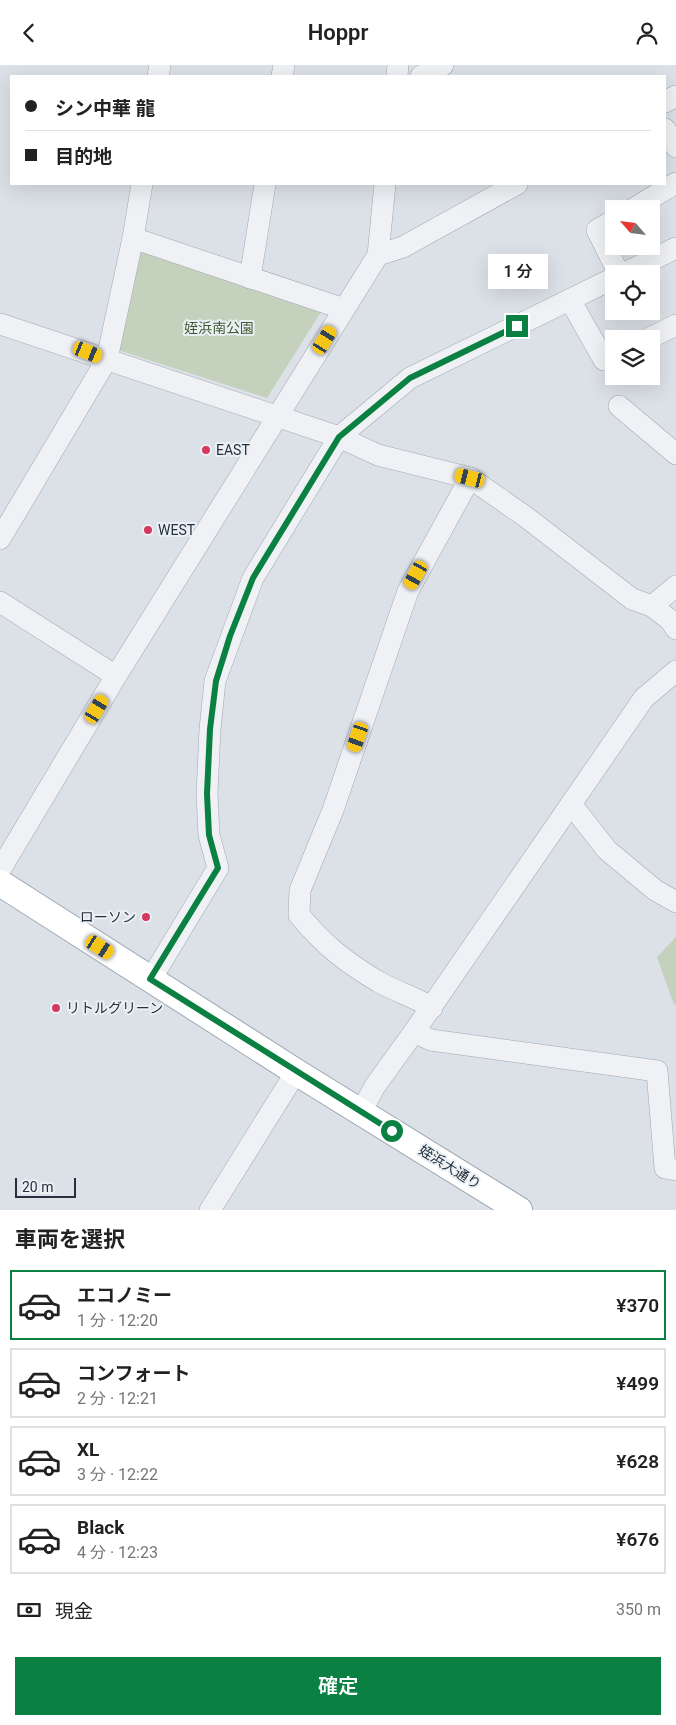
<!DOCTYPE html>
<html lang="ja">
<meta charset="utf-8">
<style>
body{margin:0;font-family:Roboto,"Noto Sans JP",sans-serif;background:#f6f6f6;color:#222;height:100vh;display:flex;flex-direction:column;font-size:19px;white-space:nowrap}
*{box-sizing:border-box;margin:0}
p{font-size:16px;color:#767676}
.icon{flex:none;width:28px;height:28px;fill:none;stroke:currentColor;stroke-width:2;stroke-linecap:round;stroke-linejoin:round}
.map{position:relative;height:1145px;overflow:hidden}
.panel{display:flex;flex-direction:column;background:#fff;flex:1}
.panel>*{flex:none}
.top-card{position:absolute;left:10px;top:10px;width:656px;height:110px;border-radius:0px;box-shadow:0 5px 20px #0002;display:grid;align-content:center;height:110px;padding:0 15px;background:#fff}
.needle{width:32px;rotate:298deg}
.buttons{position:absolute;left:605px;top:135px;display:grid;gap:10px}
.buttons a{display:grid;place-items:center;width:55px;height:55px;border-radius:0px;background:#fff;box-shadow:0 5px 20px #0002;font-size:25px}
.scale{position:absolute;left:15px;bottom:12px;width:61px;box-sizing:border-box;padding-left:5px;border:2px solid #25303e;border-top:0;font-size:14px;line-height:18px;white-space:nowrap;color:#25303e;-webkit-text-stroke:4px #ebf0f5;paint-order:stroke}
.end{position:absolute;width:22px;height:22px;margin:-11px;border:6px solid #0b8043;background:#fff;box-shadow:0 0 0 2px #fff}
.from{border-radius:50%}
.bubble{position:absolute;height:35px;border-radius:0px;background:#fff;box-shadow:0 5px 20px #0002;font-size:16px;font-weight:600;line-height:35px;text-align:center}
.car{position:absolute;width:15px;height:30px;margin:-15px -8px;border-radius:6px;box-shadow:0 0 4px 1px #0007;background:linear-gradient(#f5c518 24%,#345 0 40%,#f5c518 0 76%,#345 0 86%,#f5c518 0)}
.top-card b{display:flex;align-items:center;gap:18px;height:48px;font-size:19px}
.top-card b+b{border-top:1px solid #e0e0e0}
.top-card i{width:12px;height:12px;background:#222}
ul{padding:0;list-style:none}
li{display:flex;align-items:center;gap:15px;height:70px;margin:0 10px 8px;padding:0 5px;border:2px solid #e0e0e0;border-radius:0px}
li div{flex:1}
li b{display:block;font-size:19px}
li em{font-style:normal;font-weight:600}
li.active{border-color:#0b8043}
li>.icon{width:45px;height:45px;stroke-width:1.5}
h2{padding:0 15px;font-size:22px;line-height:60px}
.pay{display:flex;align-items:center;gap:12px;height:55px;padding:0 15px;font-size:19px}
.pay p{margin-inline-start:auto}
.button{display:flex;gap:10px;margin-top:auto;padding:10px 15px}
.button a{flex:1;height:58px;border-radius:0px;background:#0b8043;color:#fff;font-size:20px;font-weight:600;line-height:58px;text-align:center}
header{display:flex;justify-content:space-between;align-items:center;height:65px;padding:0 15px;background:#fff;font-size:22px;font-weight:600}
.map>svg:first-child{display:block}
</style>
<header><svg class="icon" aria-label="back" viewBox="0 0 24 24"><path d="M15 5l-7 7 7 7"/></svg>Hoppr<svg class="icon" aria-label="person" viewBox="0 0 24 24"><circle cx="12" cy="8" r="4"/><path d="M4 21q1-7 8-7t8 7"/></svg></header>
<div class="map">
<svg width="676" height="1145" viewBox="0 0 676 1145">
<rect width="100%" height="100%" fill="#dce1e7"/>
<g fill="#c4d1bc">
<path d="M137 181 324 242 267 333 118 285Z"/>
<path d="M676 872V939L674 940 657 892Z"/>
</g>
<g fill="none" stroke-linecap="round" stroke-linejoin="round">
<g stroke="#a1a8b1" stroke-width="22">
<g id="minor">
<path d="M158 11 160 0"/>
<path d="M282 11 284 0"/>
<path d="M397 11 398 0"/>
<path d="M421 11 443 0"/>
<path d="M665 37 676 31"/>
<path d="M665 64 676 82"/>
<path d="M633 144 676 118"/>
<path d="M614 155 597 165 619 209"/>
<path d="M133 173 344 244"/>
<path d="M378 190 403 182 517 119"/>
<path d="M623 209 676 183"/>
<path d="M250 213 265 119"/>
<path d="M570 235 604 295 614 291"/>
<path d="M0 259 339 372 378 390 470 413 526 452 632 534 652 541"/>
<path d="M648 274 676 260"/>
<path d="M619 341 676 389"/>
<path d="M0 474 107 294 133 173 142 119"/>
<path d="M676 521 652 541 670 555 676 564"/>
<path d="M0 537 116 611"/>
<path d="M676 606 644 633 414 967 431 975 657 1006 665 1103 676 1105"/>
<path d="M571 739 607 785 655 825 676 837"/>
<path d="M0 805 116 611 378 190 385 119"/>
<path d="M151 914 218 803 209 770 207 729 210 664 215 616 253 513 339 372 410 313 614 213"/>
<path d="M432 943C415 932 397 927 379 917 345 897 324 880 299 850L300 825 333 745 408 526 470 413"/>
<path d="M361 1047 375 1021 414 967"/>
<path d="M210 1145 296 1007"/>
</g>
</g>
<g stroke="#9aa7b3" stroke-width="28">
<path id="major" d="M0 818 296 1007 519 1145"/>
</g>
<use href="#minor" stroke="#eff1f5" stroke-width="21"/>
<use href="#major" stroke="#fff" stroke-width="26"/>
</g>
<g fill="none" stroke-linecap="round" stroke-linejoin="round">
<path stroke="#0b8043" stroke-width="6" d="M392 1066 150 914 218 803 209 770 207 729 210 664 216 616 230 571 253 513 339 372 410 313 517 261"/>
</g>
<g fill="#d5385d" stroke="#ebf0f5" stroke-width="2">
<circle cx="206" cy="385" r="5"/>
<circle cx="148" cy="465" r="5"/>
<circle cx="146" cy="852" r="5"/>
<circle cx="56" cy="943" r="5"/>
</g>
<g text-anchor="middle" stroke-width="4" stroke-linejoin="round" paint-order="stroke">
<g font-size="14" fill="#3d5a31" stroke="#ebf0f5">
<text x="219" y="268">姪浜南公園</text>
</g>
<g font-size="14" fill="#25303e" stroke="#ebf0f5" text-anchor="start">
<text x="216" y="390">EAST</text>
<text x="158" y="470">WEST</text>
<text x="136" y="857" text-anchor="end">ローソン</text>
<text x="66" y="948">リトルグリーン</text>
</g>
<g font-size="14" fill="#25303e" stroke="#ebf0f5">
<text transform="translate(450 1102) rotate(32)" y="5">姪浜大通り</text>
</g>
</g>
</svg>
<div class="buttons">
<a><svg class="needle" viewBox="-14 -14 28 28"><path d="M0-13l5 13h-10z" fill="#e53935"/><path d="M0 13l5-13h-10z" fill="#767676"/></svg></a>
<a><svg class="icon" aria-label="locate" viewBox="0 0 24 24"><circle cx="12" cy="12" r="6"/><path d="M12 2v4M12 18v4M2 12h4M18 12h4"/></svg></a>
<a><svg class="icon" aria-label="layers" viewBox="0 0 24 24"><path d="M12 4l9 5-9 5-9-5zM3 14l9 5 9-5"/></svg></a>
</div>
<div class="scale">20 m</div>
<i class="end from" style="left:392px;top:1066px"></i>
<i class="end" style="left:517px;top:261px"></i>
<div class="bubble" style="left:488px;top:189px;width:60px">1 分</div>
<i class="car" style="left:325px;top:275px;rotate:32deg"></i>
<i class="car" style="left:88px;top:287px;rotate:112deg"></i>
<i class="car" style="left:470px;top:413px;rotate:284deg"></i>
<i class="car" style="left:416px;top:510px;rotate:209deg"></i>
<i class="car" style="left:97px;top:644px;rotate:31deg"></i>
<i class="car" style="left:358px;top:672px;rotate:199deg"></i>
<i class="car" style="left:100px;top:882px;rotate:122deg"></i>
<div class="top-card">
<b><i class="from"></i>シン中華 龍</b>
<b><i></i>目的地</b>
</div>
</div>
<section class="panel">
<h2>車両を選択</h2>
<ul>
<li class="active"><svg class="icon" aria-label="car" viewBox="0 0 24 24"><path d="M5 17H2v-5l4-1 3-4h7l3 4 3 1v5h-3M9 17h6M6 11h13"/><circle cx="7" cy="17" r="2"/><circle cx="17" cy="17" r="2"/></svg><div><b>エコノミー</b><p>1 分 · 12:20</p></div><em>¥370</em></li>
<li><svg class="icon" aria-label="car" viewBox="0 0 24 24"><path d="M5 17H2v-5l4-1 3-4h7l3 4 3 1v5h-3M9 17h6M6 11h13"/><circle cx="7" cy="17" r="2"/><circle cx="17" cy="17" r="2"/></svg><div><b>コンフォート</b><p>2 分 · 12:21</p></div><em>¥499</em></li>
<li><svg class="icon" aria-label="car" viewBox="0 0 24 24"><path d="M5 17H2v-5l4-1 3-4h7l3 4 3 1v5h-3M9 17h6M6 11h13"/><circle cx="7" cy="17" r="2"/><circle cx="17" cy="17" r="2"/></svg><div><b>XL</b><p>3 分 · 12:22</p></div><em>¥628</em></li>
<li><svg class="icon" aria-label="car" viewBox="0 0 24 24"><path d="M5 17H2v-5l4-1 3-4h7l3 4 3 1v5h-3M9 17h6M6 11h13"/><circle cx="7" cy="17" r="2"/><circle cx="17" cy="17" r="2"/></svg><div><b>Black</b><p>4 分 · 12:23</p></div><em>¥676</em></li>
</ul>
<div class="pay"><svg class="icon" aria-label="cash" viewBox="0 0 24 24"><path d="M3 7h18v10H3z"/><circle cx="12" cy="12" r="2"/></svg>現金<p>350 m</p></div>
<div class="button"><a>確定</a></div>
</section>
